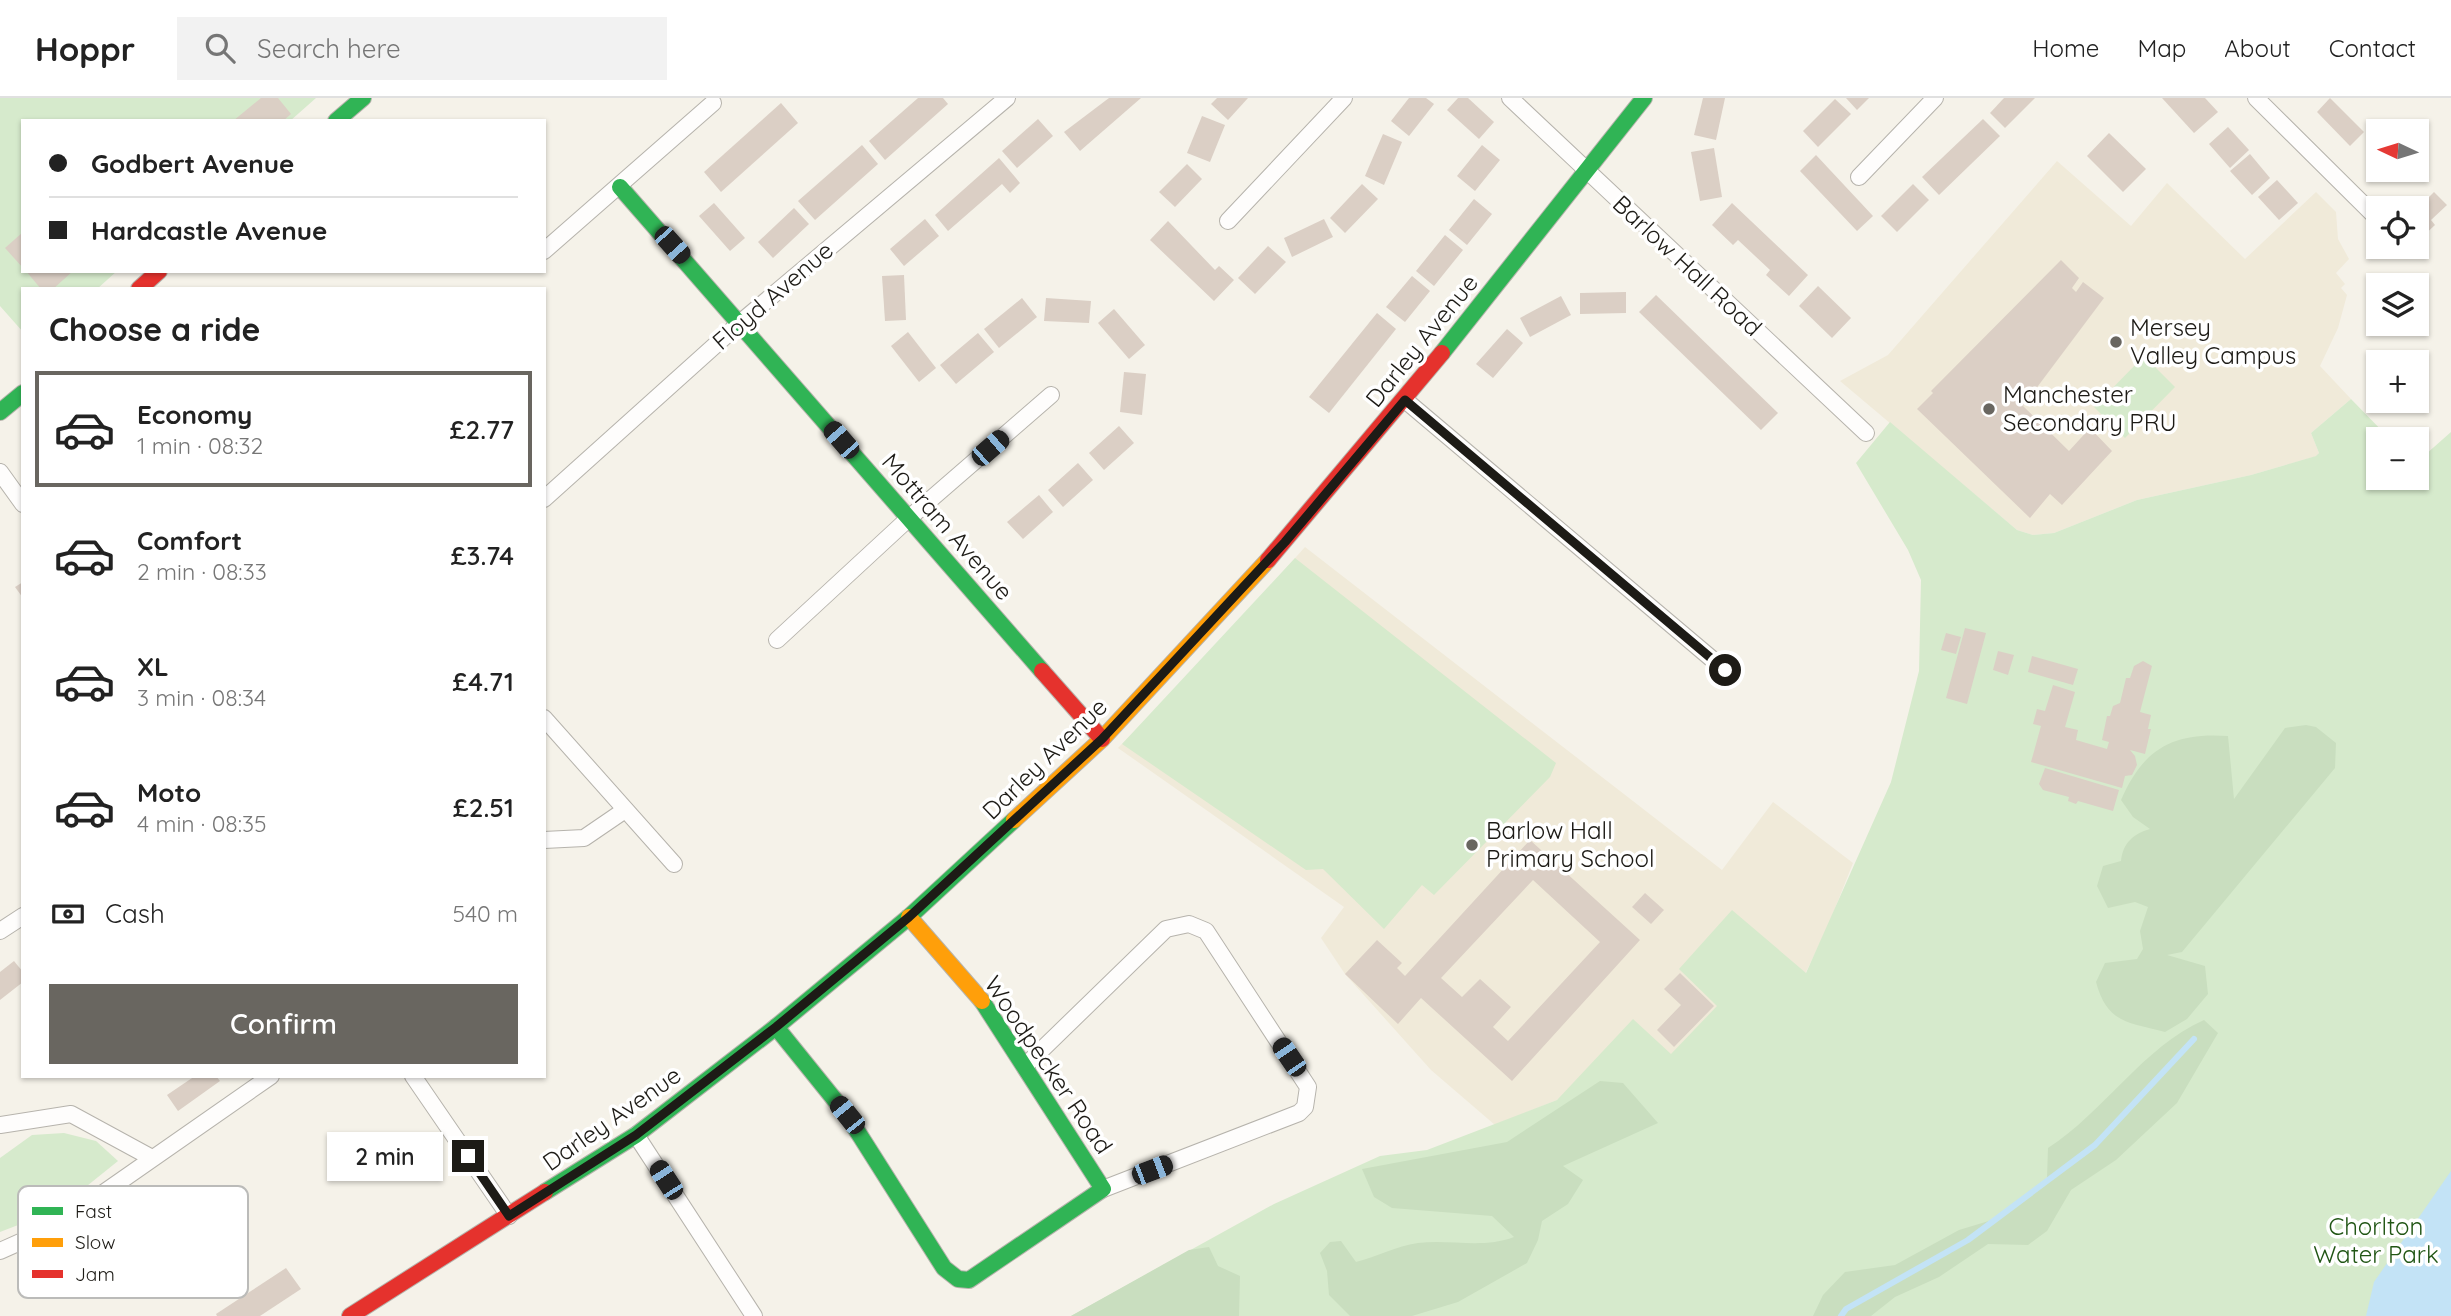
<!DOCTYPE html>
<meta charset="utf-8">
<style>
body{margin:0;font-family:Quicksand,sans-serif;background:#f2f2f2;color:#222;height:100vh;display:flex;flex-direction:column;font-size:26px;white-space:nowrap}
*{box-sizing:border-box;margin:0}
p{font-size:23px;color:#767676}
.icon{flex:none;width:38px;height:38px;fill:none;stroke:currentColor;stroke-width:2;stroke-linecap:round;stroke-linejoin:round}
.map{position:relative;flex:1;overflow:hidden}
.panel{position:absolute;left:21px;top:189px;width:525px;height:791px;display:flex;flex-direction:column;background:#fff;border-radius:0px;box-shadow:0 2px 5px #0004}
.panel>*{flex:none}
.guide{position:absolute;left:21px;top:21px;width:525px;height:154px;border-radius:0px;box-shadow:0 2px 5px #0004;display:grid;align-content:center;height:154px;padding:0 28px;background:#fff}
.needle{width:46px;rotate:274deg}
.tools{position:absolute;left:2366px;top:21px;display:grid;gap:14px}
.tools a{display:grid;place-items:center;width:63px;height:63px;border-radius:0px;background:#fff;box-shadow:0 2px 5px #0004;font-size:35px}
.end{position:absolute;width:32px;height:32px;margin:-16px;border:9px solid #1d1b16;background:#fff;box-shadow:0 0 0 4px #fff}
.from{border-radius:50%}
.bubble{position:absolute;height:49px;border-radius:0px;background:#fff;box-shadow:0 2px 5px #0004;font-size:23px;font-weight:600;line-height:49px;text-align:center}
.car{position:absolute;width:21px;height:42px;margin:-21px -10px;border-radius:9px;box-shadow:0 0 5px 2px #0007;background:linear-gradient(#222 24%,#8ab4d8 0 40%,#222 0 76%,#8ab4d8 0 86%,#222 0)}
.guide b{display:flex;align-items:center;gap:24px;height:66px;font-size:26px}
.guide b+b{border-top:2px solid #e0e0e0}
.guide i{width:18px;height:18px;background:#222}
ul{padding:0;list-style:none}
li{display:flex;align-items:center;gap:21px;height:116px;margin:0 14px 10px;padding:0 14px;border:4px solid transparent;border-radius:0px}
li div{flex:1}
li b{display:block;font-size:26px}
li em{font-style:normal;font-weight:600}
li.active{border-color:#696660}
li>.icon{width:63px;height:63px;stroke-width:1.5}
h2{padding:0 28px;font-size:32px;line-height:84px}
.pay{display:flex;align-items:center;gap:18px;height:77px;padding:0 28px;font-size:26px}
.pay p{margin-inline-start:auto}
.action{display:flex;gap:14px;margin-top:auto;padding:14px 28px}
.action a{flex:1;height:80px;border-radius:0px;background:#696660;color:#fff;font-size:28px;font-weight:600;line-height:80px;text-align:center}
header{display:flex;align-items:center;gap:42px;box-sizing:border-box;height:98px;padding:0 35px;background:#fff;border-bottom:2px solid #e0e0e0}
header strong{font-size:33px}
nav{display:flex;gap:38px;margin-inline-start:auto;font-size:24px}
.search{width:490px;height:63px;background:#f2f2f2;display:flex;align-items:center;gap:18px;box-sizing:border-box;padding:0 24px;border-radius:0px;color:#767676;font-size:26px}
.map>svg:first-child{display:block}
</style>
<header>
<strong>Hoppr</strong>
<div class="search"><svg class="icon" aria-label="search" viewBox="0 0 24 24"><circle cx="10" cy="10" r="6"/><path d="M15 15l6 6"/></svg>Search here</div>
<nav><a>Home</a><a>Map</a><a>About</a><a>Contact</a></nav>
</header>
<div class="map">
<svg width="2451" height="1218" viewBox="0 0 2451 1218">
<rect width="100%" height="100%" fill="#f5f2e9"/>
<g fill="#f0ead9">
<path d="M2057 63 2131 128 2167 85 2245 161 2316 94 2336 114 2338 141 2349 161 2336 175 2345 186 2341 190 2347 197 2338 230 2320 268 2351 301 2311 335 2319 355 2317 358 2251 377 2137 402 2054 435 2033 437 2017 432 1840 283 1888 257Z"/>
<path d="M1305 449 1722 772 1773 704 1853 765 1828 828 1720 1054 1575 987 1557 1002 1495 1027 1431 972 1345 876 1321 840 1344 809 1118 650 1210 555Z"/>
</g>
<g fill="#d6eacc">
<path d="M0 0H316L290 23H23V173H117L97 191H23V234L0 208Z"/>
<path d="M2144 258 2175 289 2125 340 2094 309Z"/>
<path d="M2351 301 2390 341H2378V380H2417V364L2451 334V1218H1071L1274 1106 1380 1058 1427 1052 1557 1002 1633 921 1671 956 1717 908 1679 871 1732 812 1806 875 1891 684 1919 573 1921 482 1908 452 1856 365 1890 324 2017 432 2033 437 2054 435 2137 402 2251 377 2316 358 2319 355 2311 335Z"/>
<path d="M1295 460 1556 665 1550 679 1434 797 1422 787 1384 831 1323 771 1306 772 1122 646Z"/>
<path d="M64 1035 96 1043 118 1063 57 1112 0 1134V1060L32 1037Z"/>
</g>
<g fill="#c9debf">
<path d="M2306 627 2316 629 2336 645 2335 670 2182 854 2167 857 2205 868 2208 896 2187 921 2165 934C2127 924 2107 925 2096 884L2105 865 2137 861 2143 851 2140 833 2148 809 2135 804 2108 810 2097 788 2103 768 2121 763C2123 745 2133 736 2150 731L2133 719 2121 702C2143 652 2171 634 2228 638L2234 701 2285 630Z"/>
<path d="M2204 922 2218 935 2177 1005 2116 1062 2071 1092 2047 1133 2028 1147 1988 1146 1939 1179 1895 1199 1871 1218H1813L1823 1197 1845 1174 1895 1167 1959 1132 1992 1122 2047 1080 2048 1050C2104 1014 2143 949 2204 922Z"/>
<path d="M1600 983 1623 985 1658 1025 1563 1068 1583 1082 1568 1106 1542 1123 1538 1142 1527 1165 1458 1204 1412 1218H1350L1329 1197 1327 1173 1320 1155 1330 1144 1341 1143 1356 1164C1377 1159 1396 1148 1418 1145 1450 1141 1483 1151 1514 1139L1492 1118 1392 1110 1374 1099 1362 1071 1507 1044Z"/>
<path d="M1209 1149 1218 1168 1240 1178 1239 1218H1071L1189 1152Z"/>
</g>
<path fill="#c3e3f6" d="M2451 1073V1218H2366L2374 1184Z"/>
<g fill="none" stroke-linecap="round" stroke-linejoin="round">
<path stroke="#c3e3f6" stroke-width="6" d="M1841 1218 1846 1211 1968 1142 2095 1047 2194 941"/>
</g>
<g fill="#dbcfc5" fill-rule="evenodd">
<path d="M261 0H278L291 16 283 23H233Z"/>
<path d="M918 0H943L948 6 885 62 869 43Z"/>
<path d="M1109 0H1141L1080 53 1064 34Z"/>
<path d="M1217 0H1248L1228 22 1211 6Z"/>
<path d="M1409 0H1426L1434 6 1409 38 1391 23Z"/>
<path d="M1458 0H1468L1494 24 1479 41 1447 12Z"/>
<path d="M1703 0H1725L1716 42 1694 37Z"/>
<path d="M1846 0H1869L1857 12Z"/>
<path d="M2004 0H2035L2005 30 1990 15Z"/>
<path d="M2162 0H2205L2218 14 2194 35Z"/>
<path d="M2330 0 2364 34 2350 48 2317 14Z"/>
<path d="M1835 1 1851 16 1818 49 1803 33Z"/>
<path d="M781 5 798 25 721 94 704 74Z"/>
<path d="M1202 18 1225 27 1210 64 1187 55Z"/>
<path d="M1038 21 1053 38 1017 70 1002 53Z"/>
<path d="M1983 21 2000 38 1939 97 1922 79Z"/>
<path d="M2228 29 2249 52 2230 70 2209 46Z"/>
<path d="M2109 35 2146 71 2123 94 2087 58Z"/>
<path d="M1383 36 1402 44 1384 87 1365 78Z"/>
<path d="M862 47 878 66 815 122 798 103Z"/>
<path d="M1482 47 1500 62 1475 93 1457 78Z"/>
<path d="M1714 50 1722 99 1700 103 1691 54Z"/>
<path d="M2250 56 2270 80 2252 97 2230 73Z"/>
<path d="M1816 57 1873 118 1857 133 1800 73Z"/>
<path d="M999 60 1020 85 1010 95 1002 86 948 133 935 117Z"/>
<path d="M1187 66 1202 81 1175 109 1159 94Z"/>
<path d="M2277 82 2298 105 2279 122 2258 99Z"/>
<path d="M1362 86 1378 101 1345 135 1330 120Z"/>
<path d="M1913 86 1929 102 1897 134 1881 118Z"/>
<path d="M2434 94 2447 107 2431 122 2435 127 2421 140 2417 136V111Z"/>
<path d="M1474 101 1492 116 1467 147 1449 132Z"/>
<path d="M714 105 745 140 730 153 699 118Z"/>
<path d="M1732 105 1808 177 1789 198 1766 177 1770 172 1738 142 1733 147 1712 127Z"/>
<path d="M794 110 809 126 773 160 758 144Z"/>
<path d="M925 121 939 138 904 168 890 151Z"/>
<path d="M1324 121 1333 139 1292 159 1284 140Z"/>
<path d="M1168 123 1215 172 1219 168 1234 182 1214 203 1150 142Z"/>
<path d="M23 134V170L5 150Z"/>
<path d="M1445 137 1463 152 1434 188 1416 173Z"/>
<path d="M1268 148 1286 164 1255 196 1238 180Z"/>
<path d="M2061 162 2079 180 2072 190 2076 194 2083 184 2104 200 2023 308 2069 353 2090 330 2112 353 2062 407 2050 396 2030 420 1917 311 1933 295 1931 293Z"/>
<path d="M26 173H73L53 191H41Z"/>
<path d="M904 177 906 222 885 223 882 178Z"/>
<path d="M1412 178 1430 193 1405 224 1386 209Z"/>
<path d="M1818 188 1851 220 1832 240 1799 208Z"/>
<path d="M1626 194V215L1580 216V195Z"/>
<path d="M1656 197 1778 315 1761 332 1639 214Z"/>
<path d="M1561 198 1571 217 1530 239 1520 220Z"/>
<path d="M1022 200 1037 219 999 250 984 231Z"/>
<path d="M1046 200 1091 203 1089 225 1044 223Z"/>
<path d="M1114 211 1145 247 1129 261 1098 225Z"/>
<path d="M1377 215 1396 231 1329 315 1309 299Z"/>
<path d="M1507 231 1523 245 1493 280 1476 266Z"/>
<path d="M908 234 936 270 919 284 891 248Z"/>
<path d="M978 235 994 254 956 286 940 267Z"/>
<path d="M1124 274 1146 276 1142 317 1120 314Z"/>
<path d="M1119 328 1134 345 1104 372 1089 355Z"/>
<path d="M1078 365 1093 382 1063 409 1048 392Z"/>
<path d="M1039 397 1053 414 1023 441 1007 424Z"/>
<path d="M23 484V500L15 489Z"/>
<path d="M1965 530 1986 535 1967 606 1946 600Z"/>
<path d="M1946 535 1961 539 1956 556 1941 552Z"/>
<path d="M1998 553 2014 557 2008 577 1993 572Z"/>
<path d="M2032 558 2078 571 2073 587 2028 574Z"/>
<path d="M2143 563 2152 568 2140 614 2151 617 2148 631H2151L2145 656 2130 652 2135 658 2137 667 2132 677 2125 678 2122 690 2031 664 2041 628 2033 626 2037 611 2045 613 2053 587 2075 594 2065 629 2078 632 2076 642 2107 651 2109 644 2102 642 2107 618H2110L2113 608 2120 605 2126 580H2130L2134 568Z"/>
<path d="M2045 670 2119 692 2113 713 2078 703 2076 706 2068 703 2069 699 2043 692 2039 686Z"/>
<path d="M1530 742 1640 842 1512 983 1421 900 1398 926 1345 876 1377 842 1402 865 1397 870 1405 878ZM1533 782 1600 844 1508 943 1493 929 1511 909 1480 881 1462 899 1441 880Z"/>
<path d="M1645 795 1664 812 1651 826 1632 809Z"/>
<path d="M14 863 23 874V884L0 902V874Z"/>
<path d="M1680 875 1714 908 1674 949 1657 932 1681 907 1664 891Z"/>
<path d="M195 978H216L220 983 178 1013 167 997Z"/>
<path d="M286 1170 301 1191 260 1218H217L216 1216Z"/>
</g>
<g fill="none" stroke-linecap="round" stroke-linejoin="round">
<g stroke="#b6b3ac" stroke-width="18">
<g id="street">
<path d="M1510 0 1866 335"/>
<path d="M2256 0 2376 119"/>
<path d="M1859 79 1935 0"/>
<path d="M1228 123 1344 0"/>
<path d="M544 153 713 5"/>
<path d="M1405 302 1725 572"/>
<path d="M0 374 23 406"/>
<path d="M544 401 741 224 1007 0"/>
<path d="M777 542 908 421 1051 297"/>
<path d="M544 620 674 766"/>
<path d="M544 742 584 740 625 712"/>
<path d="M0 833 23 818"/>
<path d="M1026 967 1166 831 1189 826 1206 833 1308 989 1305 1009 1299 1015 1103 1091"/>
<path d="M413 978 509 1118"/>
<path d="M0 1027 71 1016 152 1060"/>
<path d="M636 1037 754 1218"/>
<path d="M0 1153 56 1128 271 978"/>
</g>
</g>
<g stroke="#b6b3ac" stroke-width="18">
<g id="fast">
<path d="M336 23 363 0"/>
<path d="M620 89 1042 573"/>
<path d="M1442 255 1644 0"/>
<path d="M0 314 23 295"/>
<path d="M776 929 847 1017 944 1170 958 1181 969 1182 1103 1091 982 903"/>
<path d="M545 1094 636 1037 776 929 909 819 1014 722"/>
</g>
</g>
<g stroke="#b6b3ac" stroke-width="18">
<g id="slow">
<path d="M1014 722 1102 641 1268 462"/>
<path d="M909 819 982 903"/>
</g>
</g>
<g stroke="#b6b3ac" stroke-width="18">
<g id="jam">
<path d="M139 191 159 173"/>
<path d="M1268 462 1442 255"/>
<path d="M1042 573 1102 641"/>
<path d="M350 1218 545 1094"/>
</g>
</g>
<use href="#street" stroke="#fefdfc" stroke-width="16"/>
<use href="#fast" stroke="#30b455" stroke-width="16"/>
<use href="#slow" stroke="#ff9f0a" stroke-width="16"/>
<use href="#jam" stroke="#e5322d" stroke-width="16"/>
</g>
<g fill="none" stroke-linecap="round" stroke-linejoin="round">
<path stroke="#1d1b16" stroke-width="9" d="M468 1058 509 1118 636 1037 776 929 909 819 1102 641 1285 444 1405 302 1725 572"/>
</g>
<g fill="#696660" stroke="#fff" stroke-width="2.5">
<circle cx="2116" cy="244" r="7"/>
<circle cx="1989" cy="311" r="7"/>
<circle cx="1472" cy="747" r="7"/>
</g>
<g text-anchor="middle" stroke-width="7" stroke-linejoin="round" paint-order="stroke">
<g font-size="24" fill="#1d1b16" stroke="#fff">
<text transform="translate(1687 168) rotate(43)" y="8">Barlow Hall Road</text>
<text transform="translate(773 198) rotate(-41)" y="8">Floyd Avenue</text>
<text transform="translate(1422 243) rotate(-51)" y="8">Darley Avenue</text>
<text transform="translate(947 429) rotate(49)" y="8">Mottram Avenue</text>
<text transform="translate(1045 661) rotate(-44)" y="8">Darley Avenue</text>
<text transform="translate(1048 967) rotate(56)" y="8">Woodpecker Road</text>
<text transform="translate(612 1021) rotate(-35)" y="8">Darley Avenue</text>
</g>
<g font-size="24" fill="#1d1b16" stroke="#fff" text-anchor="start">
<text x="2130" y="238">Mersey<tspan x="2130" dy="28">Valley Campus</tspan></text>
<text x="2003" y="305">Manchester<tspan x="2003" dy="28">Secondary PRU</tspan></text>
<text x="1486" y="741">Barlow Hall<tspan x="1486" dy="28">Primary School</tspan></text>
</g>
<g font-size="24" fill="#215615" stroke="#fff">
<text x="2376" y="1137">Chorlton<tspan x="2376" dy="28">Water Park</tspan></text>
</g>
</g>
<rect x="18" y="1088" width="230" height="112" rx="10" fill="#fff" stroke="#bbbbb9" stroke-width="2"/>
<rect x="32" y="1109" width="31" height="8" fill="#30b455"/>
<rect x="32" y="1140" width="31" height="9" fill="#ff9f0a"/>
<rect x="32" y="1172" width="31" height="8" fill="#e5322d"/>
<g font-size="19" fill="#1d1b16">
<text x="75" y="1120">Fast</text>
<text x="75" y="1151">Slow</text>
<text x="75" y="1183">Jam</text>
</g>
</svg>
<div class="tools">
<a><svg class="needle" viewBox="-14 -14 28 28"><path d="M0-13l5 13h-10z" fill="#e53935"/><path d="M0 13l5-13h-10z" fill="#767676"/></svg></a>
<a><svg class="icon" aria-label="locate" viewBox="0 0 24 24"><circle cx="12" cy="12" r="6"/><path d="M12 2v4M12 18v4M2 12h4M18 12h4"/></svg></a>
<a><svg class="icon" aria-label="layers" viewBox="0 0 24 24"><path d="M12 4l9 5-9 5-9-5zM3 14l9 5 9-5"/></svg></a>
<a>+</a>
<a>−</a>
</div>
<i class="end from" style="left:1725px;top:572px"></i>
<i class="end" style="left:468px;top:1058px"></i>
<div class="bubble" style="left:327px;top:1034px;width:116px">2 min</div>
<i class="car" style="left:672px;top:147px;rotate:138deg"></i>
<i class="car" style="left:841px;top:342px;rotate:319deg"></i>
<i class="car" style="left:990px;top:350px;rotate:49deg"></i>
<i class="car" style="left:1289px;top:959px;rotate:326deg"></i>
<i class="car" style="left:847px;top:1017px;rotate:321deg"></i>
<i class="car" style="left:1152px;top:1072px;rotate:69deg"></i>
<i class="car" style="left:666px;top:1082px;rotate:327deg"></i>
<div class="guide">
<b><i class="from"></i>Godbert Avenue</b>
<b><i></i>Hardcastle Avenue</b>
</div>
<section class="panel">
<h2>Choose a ride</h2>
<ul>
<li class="active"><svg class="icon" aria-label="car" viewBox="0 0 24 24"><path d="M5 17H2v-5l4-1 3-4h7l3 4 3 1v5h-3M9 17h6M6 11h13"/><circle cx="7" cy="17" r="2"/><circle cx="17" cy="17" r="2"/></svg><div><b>Economy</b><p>1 min · 08:32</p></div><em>£2.77</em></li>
<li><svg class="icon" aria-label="car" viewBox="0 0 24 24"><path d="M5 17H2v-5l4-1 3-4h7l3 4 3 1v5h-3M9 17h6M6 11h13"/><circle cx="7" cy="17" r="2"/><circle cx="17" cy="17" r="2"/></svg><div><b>Comfort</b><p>2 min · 08:33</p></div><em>£3.74</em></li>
<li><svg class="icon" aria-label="car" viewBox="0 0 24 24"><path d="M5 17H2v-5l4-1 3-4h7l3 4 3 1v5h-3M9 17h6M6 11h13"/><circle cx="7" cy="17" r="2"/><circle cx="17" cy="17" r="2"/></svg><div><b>XL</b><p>3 min · 08:34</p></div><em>£4.71</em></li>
<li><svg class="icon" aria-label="car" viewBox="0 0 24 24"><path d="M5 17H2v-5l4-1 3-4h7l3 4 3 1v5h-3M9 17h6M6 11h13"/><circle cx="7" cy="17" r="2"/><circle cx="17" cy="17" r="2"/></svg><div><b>Moto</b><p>4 min · 08:35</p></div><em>£2.51</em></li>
</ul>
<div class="pay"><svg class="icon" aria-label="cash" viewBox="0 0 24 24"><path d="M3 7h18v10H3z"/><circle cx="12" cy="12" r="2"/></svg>Cash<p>540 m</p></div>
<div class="action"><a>Confirm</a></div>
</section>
</div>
